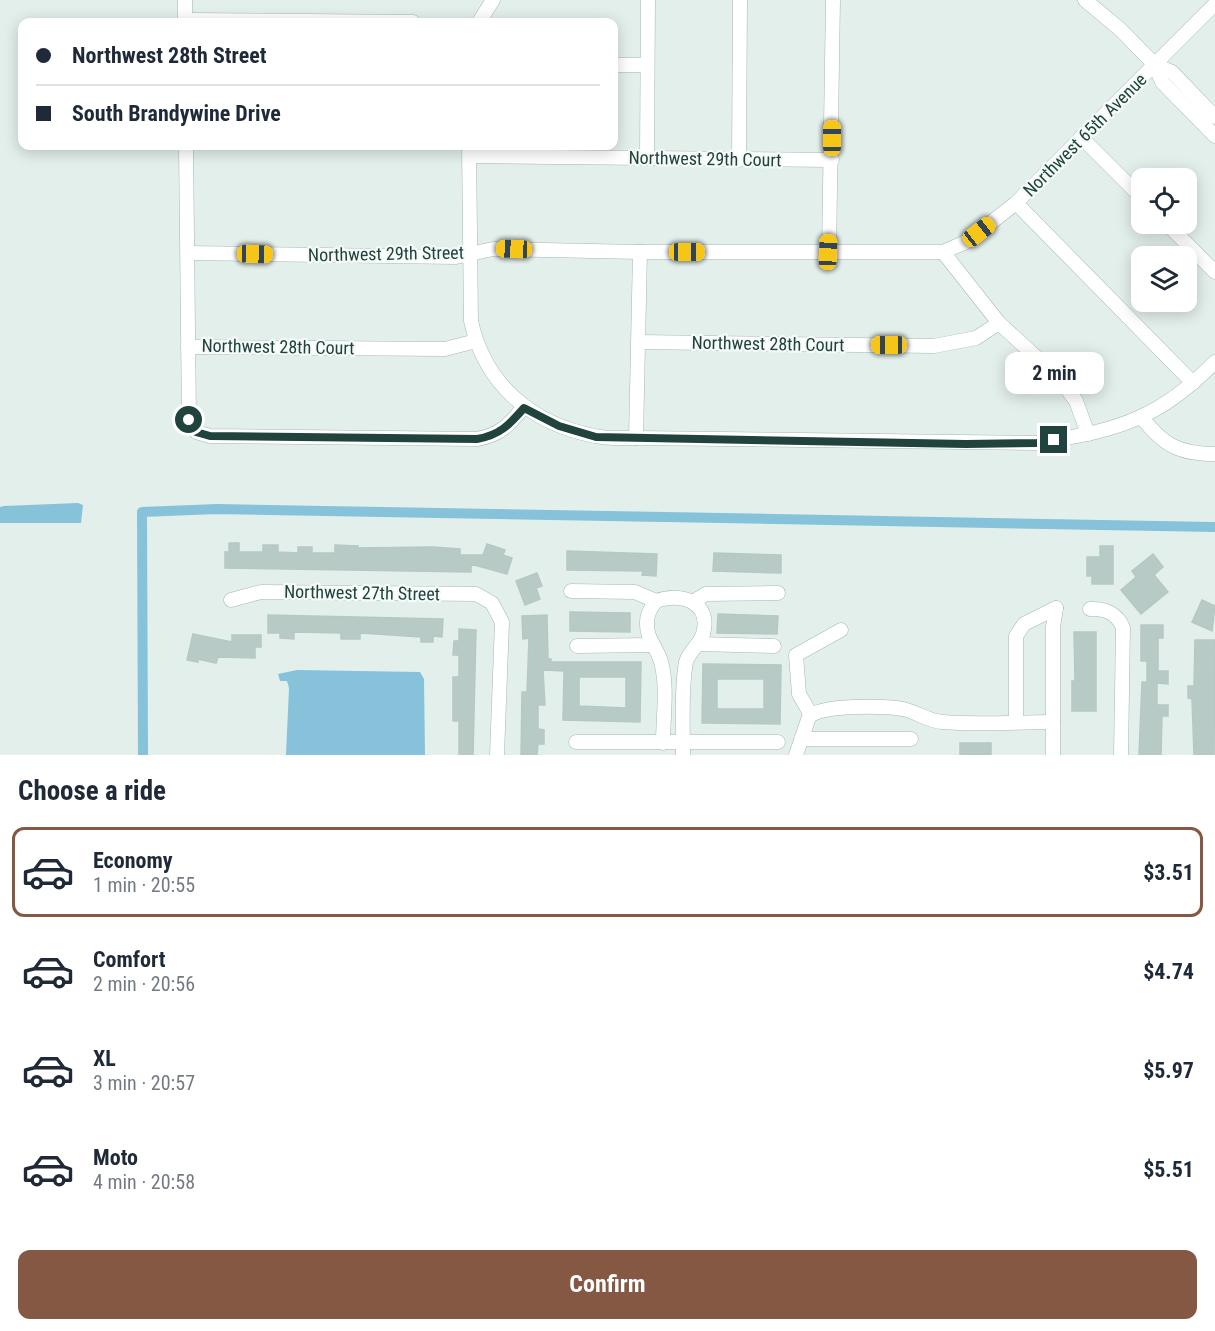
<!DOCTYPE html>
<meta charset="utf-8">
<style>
body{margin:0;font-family:"Roboto Condensed",sans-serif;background:#f6f6f7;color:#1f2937;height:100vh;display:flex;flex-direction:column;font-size:22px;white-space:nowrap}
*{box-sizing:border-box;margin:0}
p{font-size:20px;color:#747a83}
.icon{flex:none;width:33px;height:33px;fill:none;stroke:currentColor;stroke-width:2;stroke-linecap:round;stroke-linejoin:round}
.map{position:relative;height:755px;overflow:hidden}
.sheet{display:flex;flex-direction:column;background:#fff;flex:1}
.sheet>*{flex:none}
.banner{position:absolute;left:18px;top:18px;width:600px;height:132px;border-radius:12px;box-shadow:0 3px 15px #0003;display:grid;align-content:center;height:132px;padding:0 18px;background:#fff}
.buttons{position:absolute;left:1131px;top:168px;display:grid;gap:12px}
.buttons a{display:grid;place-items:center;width:66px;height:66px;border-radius:12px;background:#fff;box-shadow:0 3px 15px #0003;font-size:30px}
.end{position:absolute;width:27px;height:27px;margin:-14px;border:8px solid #20433e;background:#fff;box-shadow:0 0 0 3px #fff}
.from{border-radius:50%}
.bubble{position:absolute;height:42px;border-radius:12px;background:#fff;box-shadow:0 3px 15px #0003;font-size:20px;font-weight:700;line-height:42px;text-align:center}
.car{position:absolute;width:18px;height:36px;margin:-18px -9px;border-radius:8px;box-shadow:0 0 4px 2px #0007;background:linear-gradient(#f5c518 24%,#345 0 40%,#f5c518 0 76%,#345 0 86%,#f5c518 0)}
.banner b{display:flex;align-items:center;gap:21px;height:57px;font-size:22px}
.banner b+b{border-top:2px solid #e0e1e3}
.banner i{width:15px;height:15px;background:#1f2937}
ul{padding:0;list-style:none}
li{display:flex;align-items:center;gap:18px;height:90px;margin:0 12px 9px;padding:0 6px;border:3px solid transparent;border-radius:12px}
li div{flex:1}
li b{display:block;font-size:22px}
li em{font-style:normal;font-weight:700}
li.selected{border-color:#845843}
li>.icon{width:54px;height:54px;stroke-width:1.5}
h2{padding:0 18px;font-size:27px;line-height:72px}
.action{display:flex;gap:12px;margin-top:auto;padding:12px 18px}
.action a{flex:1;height:69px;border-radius:12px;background:#845843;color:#fff;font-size:24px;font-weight:700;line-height:69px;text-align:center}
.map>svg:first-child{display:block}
</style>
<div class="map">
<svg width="1215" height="755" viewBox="0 0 1215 755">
<rect width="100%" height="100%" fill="#e3efeb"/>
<g fill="#86c2d9">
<path d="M78 503 83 505 81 523H0V507L4 506Z"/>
<path d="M297 670 420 672 424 679 425 755H286L289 688 287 681H280L278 674Z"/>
</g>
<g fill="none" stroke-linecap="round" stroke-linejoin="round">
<path stroke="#86c2d9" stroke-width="10" d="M143 755 142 512 217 509 1215 527"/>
</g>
<g fill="#b8cac5" stroke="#b5c9c3" stroke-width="1.5" fill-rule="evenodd">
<path d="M229 543H239V552H263V545H278V552L298 553V547H312V553H335V545L358 546 357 548 433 547 460 549V555H483L487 544 505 550 503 555 512 558 507 574 471 564V572L225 568V552H229Z"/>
<path d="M1100 546H1113V584H1092V576H1087V557H1100Z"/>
<path d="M567 551 657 554 656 576 642 575 643 571 567 570Z"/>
<path d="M714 553 781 555V573L713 571Z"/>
<path d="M1153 554 1163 567 1154 575 1168 592 1141 614 1121 590 1136 577 1132 571Z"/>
<path d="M537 573 542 586 536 588 540 599 525 605 516 581Z"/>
<path d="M1202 600 1215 606 1212 631 1192 622Z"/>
<path d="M570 612 630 613V632L570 631Z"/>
<path d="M718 614 778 616 777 634 717 633Z"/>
<path d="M268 615 443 619 442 637 433 636V642H421V637L360 633V639H341V633L294 632V639L280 638V633H268Z"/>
<path d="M547 615 548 659H551V662H641L640 722 563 720 564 671 543 670 545 705H538V729L544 730V744H538L537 755H521L522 692H527L529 638 523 639 522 616ZM579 677H626V708L579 706Z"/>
<path d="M1141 625H1163V638H1158V671H1168V684L1157 683V705H1168V716H1162L1161 755H1139L1142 682H1147V661H1141Z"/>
<path d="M459 629 476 630 473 755H459V721H453V677H459V655H453L454 641H459Z"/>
<path d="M1074 632H1096V711H1072V681H1075Z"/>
<path d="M193 634 232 642V635H261V647H255V658L218 657 216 663 198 659V662L187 660Z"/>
<path d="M1195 640H1215L1214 755H1194L1192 699 1188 698V686H1194Z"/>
<path d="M703 664 781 665 780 724 702 723ZM717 679H764V709H717Z"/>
<rect x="960" y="743" width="31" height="12"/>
</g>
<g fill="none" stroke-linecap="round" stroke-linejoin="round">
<g stroke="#a5b8b4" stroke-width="15">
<g id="minor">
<path d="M185 0V22"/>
<path d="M1085 0 1121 30 1155 65 1162 82 1215 136"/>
<path d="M185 20 413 22"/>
<path d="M479 22 493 0"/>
<path d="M614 65H647"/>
<path d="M1155 65 1172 72 1215 117"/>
<path d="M1081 137 1142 198"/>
<path d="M186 146 189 420 196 432 210 436 477 439C500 435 509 425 523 408"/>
<path d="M469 146 471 321C485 385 532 424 595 436 608 439 623 438 636 438L1037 443C1072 437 1108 432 1140 417 1168 405 1194 383 1215 362"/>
<path d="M470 156 832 160"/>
<path d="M647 158 648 0"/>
<path d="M739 160 740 0"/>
<path d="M1016 203 1193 383"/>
<path d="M1167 224 1215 272"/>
<path d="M829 252 833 0"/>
<path d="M943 252 999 323 1058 377 1076 401 1088 434"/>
<path d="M188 253 456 257 493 249 640 252H943L966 242 1016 203 1215 4"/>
<path d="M639 342 934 346 976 338 999 323"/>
<path d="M188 347 445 349 476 341"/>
<path d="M1141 417C1164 445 1178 454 1215 454"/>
<path d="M636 438 640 252"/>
<path d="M571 591 635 592 656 601"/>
<path d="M231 600 261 592 476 594 492 603 502 622 497 755"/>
<path d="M694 601 706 594 778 593"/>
<path d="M1090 609C1105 608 1118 614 1123 628L1121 755"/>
<path d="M698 644 774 646"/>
<path d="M577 646 651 645"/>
<path d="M811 715 799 694 796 655 841 630"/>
<path d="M1016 722V636L1024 624 1056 608"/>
<path d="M801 739H911"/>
<path d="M576 742H778"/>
<path d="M663 743C663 717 668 687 661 662 657 647 646 639 647 622 647 614 651 607 656 601 681 592 712 602 703 634 700 645 689 651 686 662 681 687 683 728 683 755"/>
<path d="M796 755 809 717C820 704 886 706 903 709 917 712 928 721 942 722 979 725 1016 722 1053 722"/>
<path d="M1053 755V627L1056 608"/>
</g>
</g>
<use href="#minor" stroke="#fff" stroke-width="14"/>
</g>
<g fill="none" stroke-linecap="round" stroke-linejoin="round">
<path stroke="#20433e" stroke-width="8" d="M189 420 196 432 210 436 477 439C500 435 509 425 524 408L559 426 596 437 966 444 1037 443 1054 440"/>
</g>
<g text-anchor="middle" stroke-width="4.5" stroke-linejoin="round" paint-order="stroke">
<g font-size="18" fill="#20433e" stroke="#f5faf8">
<text transform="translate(1085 135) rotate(-45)" y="6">Northwest 65th Avenue</text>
<text transform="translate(705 159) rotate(1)" y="6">Northwest 29th Court</text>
<text transform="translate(386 254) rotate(-1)" y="6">Northwest 29th Street</text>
<text transform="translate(768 344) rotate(1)" y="6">Northwest 28th Court</text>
<text transform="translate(278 347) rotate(1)" y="6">Northwest 28th Court</text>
<text transform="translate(362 593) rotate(1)" y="6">Northwest 27th Street</text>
</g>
</g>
</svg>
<div class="buttons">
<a><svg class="icon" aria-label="locate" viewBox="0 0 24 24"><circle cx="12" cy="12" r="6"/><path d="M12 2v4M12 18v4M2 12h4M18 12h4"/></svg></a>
<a><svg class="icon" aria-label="layers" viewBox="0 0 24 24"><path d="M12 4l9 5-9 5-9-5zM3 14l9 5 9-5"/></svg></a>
</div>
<i class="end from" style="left:189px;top:420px"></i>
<i class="end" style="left:1054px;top:440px"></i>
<div class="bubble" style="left:1005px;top:352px;width:99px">2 min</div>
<i class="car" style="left:832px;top:138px;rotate:0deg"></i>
<i class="car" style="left:979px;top:232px;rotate:52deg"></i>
<i class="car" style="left:514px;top:249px;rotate:272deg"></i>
<i class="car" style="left:687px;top:252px;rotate:90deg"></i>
<i class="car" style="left:828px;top:252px;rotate:2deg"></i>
<i class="car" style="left:255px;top:254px;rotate:91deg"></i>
<i class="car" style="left:889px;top:345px;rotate:270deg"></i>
<div class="banner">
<b><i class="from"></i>Northwest 28th Street</b>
<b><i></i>South Brandywine Drive</b>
</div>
</div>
<section class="sheet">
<h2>Choose a ride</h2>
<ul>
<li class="selected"><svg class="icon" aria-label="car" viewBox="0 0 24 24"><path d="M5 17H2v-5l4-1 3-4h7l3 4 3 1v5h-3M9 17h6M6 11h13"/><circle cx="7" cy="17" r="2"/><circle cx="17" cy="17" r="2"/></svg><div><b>Economy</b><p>1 min · 20:55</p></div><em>$3.51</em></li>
<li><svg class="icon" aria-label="car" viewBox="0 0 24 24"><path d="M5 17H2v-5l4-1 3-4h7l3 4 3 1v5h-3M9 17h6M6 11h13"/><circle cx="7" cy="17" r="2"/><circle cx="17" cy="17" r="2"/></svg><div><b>Comfort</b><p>2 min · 20:56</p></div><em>$4.74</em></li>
<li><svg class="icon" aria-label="car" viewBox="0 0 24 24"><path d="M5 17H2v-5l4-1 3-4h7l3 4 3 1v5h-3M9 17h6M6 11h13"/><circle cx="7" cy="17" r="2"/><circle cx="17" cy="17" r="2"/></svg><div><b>XL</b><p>3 min · 20:57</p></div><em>$5.97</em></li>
<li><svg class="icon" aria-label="car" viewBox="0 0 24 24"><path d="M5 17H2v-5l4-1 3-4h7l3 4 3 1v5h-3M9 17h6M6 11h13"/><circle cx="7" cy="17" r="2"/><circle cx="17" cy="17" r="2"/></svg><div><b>Moto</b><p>4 min · 20:58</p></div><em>$5.51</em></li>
</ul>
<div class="action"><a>Confirm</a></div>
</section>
